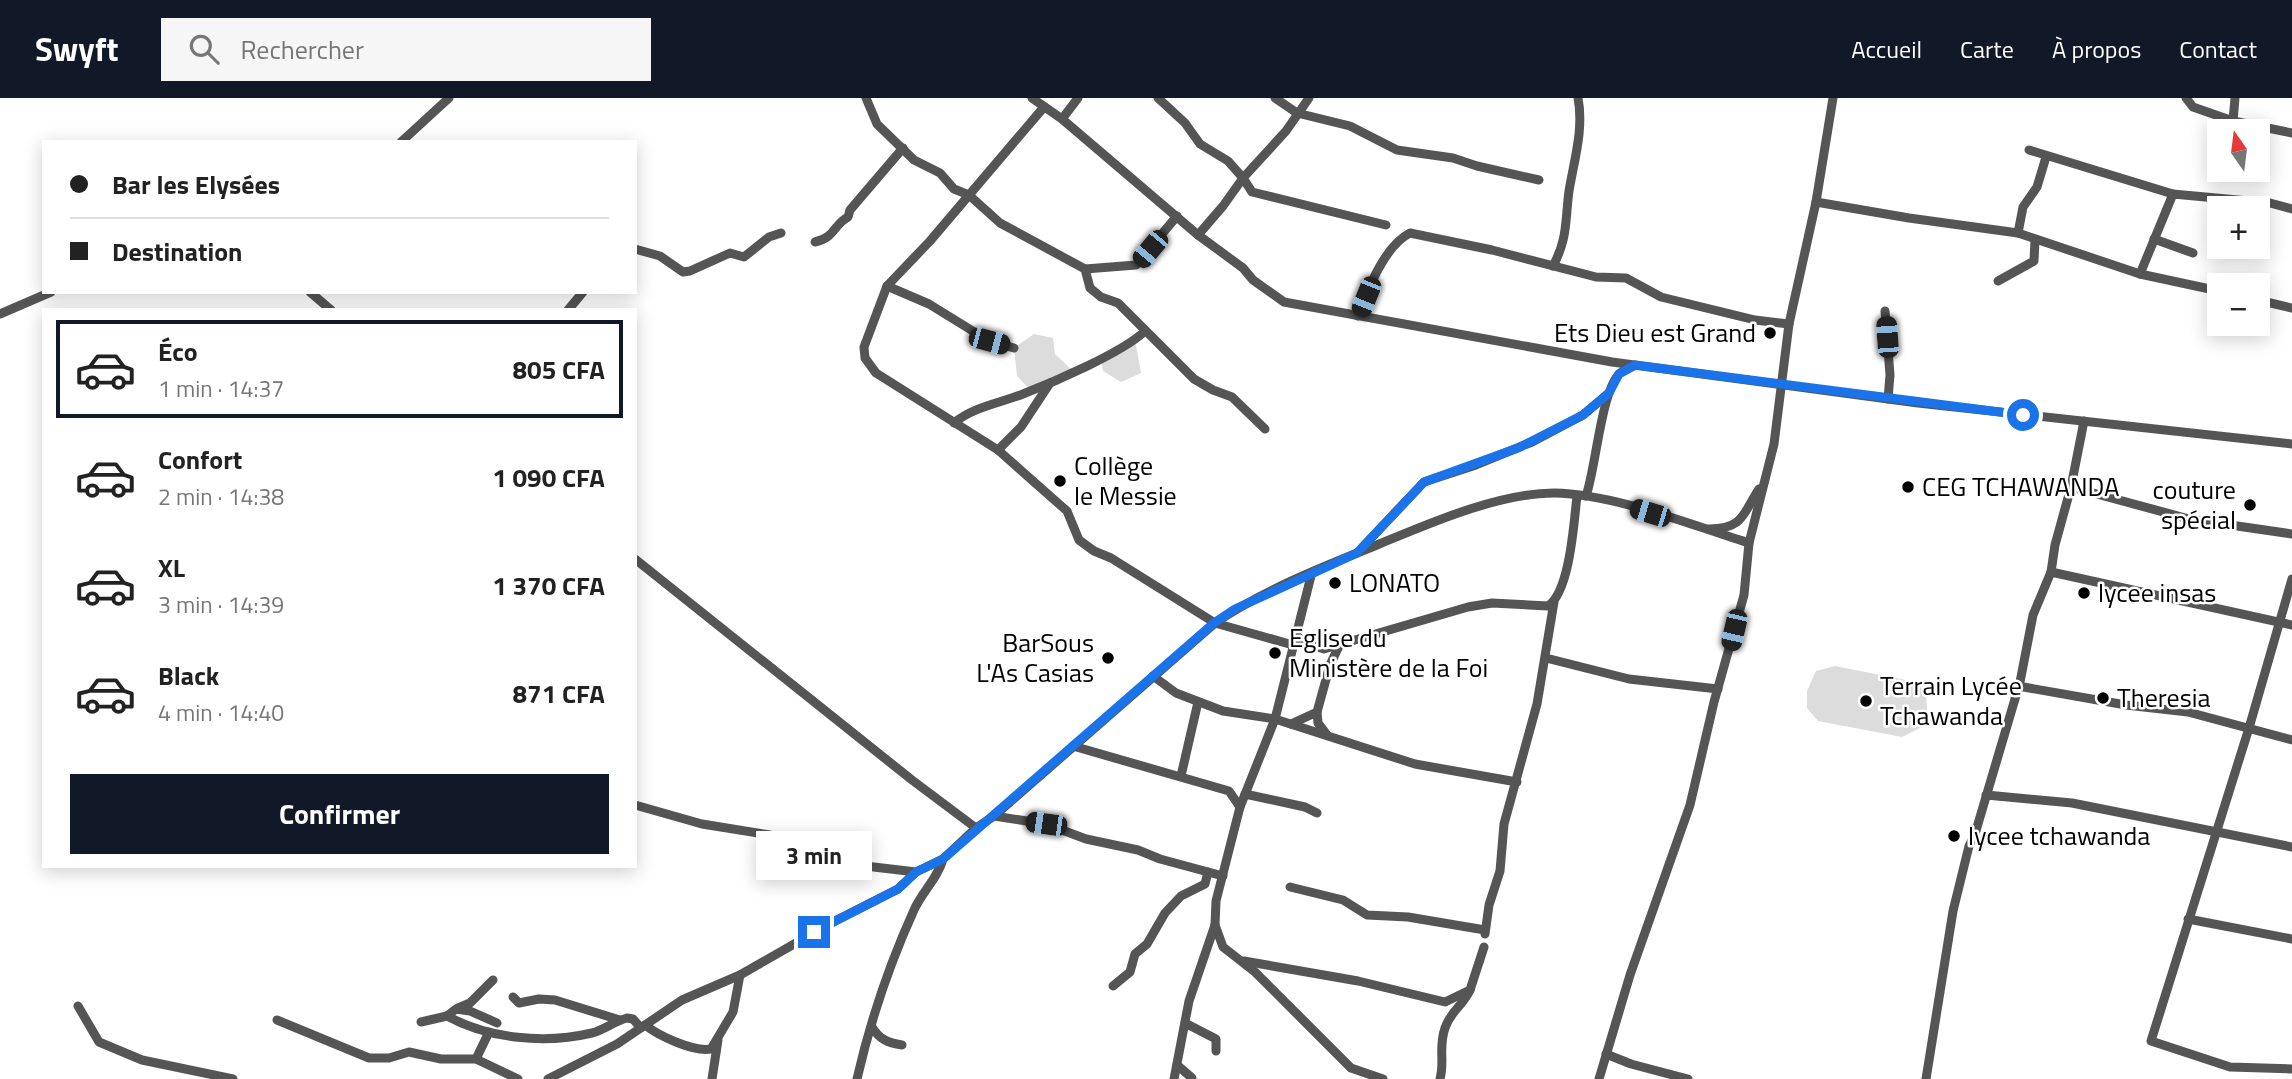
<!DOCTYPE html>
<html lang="fr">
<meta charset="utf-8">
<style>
body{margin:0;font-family:"Titillium Web",sans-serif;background:#f6f6f6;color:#222;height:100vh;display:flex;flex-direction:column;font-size:26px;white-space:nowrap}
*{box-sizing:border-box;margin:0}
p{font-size:23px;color:#767676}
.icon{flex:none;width:38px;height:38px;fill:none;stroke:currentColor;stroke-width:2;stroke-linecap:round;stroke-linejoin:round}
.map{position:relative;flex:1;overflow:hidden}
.side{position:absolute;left:42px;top:210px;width:595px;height:560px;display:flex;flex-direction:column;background:#fff;border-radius:0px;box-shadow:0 4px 18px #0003}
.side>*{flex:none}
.top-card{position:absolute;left:42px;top:42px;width:595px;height:154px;border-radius:0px;box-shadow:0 4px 18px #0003;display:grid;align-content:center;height:154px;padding:0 28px;background:#fff}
.needle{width:46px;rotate:346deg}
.tools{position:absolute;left:2207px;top:21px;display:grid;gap:14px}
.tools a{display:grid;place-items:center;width:63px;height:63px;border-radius:0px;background:#fff;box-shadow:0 4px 18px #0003;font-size:35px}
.end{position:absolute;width:32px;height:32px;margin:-16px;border:9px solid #1a73e8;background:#fff;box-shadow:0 0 0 4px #fff}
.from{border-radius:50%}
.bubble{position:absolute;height:49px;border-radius:0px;background:#fff;box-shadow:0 4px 18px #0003;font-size:23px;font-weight:700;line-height:49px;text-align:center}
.car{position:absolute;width:21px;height:42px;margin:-21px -10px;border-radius:9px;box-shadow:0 0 5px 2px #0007;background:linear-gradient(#222 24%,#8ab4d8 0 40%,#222 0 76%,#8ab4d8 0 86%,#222 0)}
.top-card b{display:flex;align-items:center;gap:24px;height:66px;font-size:26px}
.top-card b+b{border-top:2px solid #e0e0e0}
.top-card i{width:18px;height:18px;background:#222}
ul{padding:12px 0 0;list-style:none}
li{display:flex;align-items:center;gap:21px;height:98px;margin:0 14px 10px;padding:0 14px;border:4px solid transparent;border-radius:0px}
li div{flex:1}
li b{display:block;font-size:26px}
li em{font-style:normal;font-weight:700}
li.on{border-color:#111827}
li>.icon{width:63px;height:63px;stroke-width:1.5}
.primary-button{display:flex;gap:14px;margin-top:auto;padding:14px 28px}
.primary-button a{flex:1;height:80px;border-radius:0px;background:#111827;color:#fff;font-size:28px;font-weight:700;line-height:80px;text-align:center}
header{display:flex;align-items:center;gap:42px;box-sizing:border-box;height:98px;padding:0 35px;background:#111827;color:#fff}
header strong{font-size:33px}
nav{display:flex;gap:38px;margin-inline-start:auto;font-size:24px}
.search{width:490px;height:63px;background:#f6f6f6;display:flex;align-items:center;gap:18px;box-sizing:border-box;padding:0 24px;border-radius:0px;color:#767676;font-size:26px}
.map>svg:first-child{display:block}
</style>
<header>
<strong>Swyft</strong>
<div class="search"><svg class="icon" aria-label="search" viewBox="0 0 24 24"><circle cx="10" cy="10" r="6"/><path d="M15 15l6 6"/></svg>Rechercher</div>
<nav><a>Accueil</a><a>Carte</a><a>À propos</a><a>Contact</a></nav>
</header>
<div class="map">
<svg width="2292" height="981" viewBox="0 0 2292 981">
<rect width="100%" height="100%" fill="#fff"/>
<g fill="#dcdcdc">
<path d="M1034 236 1053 240 1055 256 1073 273 1031 293 1017 278 1014 250Z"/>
<path d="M1135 242 1141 275 1121 284 1103 273 1101 259Z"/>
<path d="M1835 568 1916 584 1926 595 1927 612 1920 630 1902 639 1818 623 1807 610V593L1816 573Z"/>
</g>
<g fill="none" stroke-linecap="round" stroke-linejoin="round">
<g stroke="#555" stroke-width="9">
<path d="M866 0 877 26 914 62 940 75 954 91 969 97 1000 125 1085 171 1090 190 1101 199 1118 205 1194 281 1213 292 1232 299 1265 331"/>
<path d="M1032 0 1062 21 1198 137 1243 170 1253 182 1284 204 1612 264 1918 305 2292 346"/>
<path d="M1158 0 1185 25 1200 46 1228 63 1243 80 1223 108 1198 137"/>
<path d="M1275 0 1297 15 1350 28 1397 52 1453 60 1477 68 1539 82"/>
<path d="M1309 0 1286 33 1243 80 1252 94 1386 127"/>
<path d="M2186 0 2193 9 2233 23"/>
<path d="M2235 0 2233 23 2292 35"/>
<path d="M1044 9 930 143 887 188 864 249 865 260 876 275 998 352 1067 413 1079 442 1094 453 1111 460 1215 525 1293 547"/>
<path d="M1062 21 1078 0"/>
<path d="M401 44 449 0"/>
<path d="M2029 52 2173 96"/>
<path d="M1816 104 1909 120 2018 135 2140 176 2219 193"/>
<path d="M2018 135 2023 109 2037 89 2046 59"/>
<path d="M2154 141 2193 155"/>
<path d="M815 144C836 139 833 127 848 119L850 112 903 50"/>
<path d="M635 151 660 158 683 174 690 173 730 155 744 159 769 139 781 135"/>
<path d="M1553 168C1568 140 1565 123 1569 93 1574 63 1584 31 1578 0"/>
<path d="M1085 171 1136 167 1177 118"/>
<path d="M2140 176 2173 96 2270 105 2292 111"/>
<path d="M1998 183 2034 163 2035 142"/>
<path d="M887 188 929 206 989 243 1014 250"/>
<path d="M310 194 331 212"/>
<path d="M2258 202 2292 210"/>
<path d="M568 212 583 194"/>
<path d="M1885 213 1890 277 1888 301"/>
<path d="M0 216 51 194"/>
<path d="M1358 218C1368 192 1384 148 1410 135L1492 152 1596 179 1626 180 1661 199 1755 222 1789 226"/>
<path d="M954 325C973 309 1000 305 1023 296 1054 284 1121 255 1144 234"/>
<path d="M998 352 1021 329 1050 285"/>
<path d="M2071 389 2189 421 2292 436"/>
<path d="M1586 398C1596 370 1601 293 1620 275 1624 272 1630 270 1635 267"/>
<path d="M1709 431C1744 431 1743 415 1759 391"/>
<path d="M1358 454 1424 384 1473 368 1532 344 1583 317 1609 295"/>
<path d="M635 461 912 682 976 730"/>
<path d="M1312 474 1275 621 1240 709 1216 803 1215 827 1223 849 1255 874 1351 970 1383 981"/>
<path d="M2051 474 2292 527"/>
<path d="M2292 481 2249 630 2151 943 2230 969 2292 971"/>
<path d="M1296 538 1311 547 1324 551 1468 509 1492 505 1548 508C1570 494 1574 423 1577 398"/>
<path d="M1546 560 1629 581 1718 591"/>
<path d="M1153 578 1176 595 1223 613 1275 621 1415 666 1517 684"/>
<path d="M2018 588 2126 607 2188 614 2292 642"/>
<path d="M1317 614 1318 625 1327 637"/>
<path d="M1291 626 1317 614 1330 567 1339 548"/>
<path d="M1073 648 1229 693 1240 709"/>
<path d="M1181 678 1198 604"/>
<path d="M1245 696 1305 709 1317 715"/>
<path d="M1986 697 2072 705 2292 749"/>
<path d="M635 707 702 726 770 737 857 767 916 774"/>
<path d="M994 718 1046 726 1086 741 1138 752 1160 761 1223 778"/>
<path d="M1290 789 1343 802 1367 817 1408 819 1485 832"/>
<path d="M2188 821 2292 841"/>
<path d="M1485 836 1489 807 1500 773 1504 726 1537 606 1554 504"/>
<path d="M1244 863 1358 883 1445 904 1470 892 1484 849"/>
<path d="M1113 888 1130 874 1135 856 1147 846 1165 815 1181 798 1205 786 1208 774"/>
<path d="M513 899 519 905 539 901 555 902 620 922"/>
<path d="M78 908 99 944 142 962 233 981"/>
<path d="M458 910 470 905 493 882"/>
<path d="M447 918 456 911 470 913 497 925"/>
<path d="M277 922 369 960H389L409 954 441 961H476L518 981"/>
<path d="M421 924 447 918C489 941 545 946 592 935 604 932 615 923 627 920L633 921 641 930"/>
<path d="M1185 925 1216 941V953"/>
<path d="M645 927C659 938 693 954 711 951L733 914 740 877"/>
<path d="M872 929C879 941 888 945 902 947"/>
<path d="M1606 956 1631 966 1688 981"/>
<path d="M476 961 489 934"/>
<path d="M1177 967 1192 980"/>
<path d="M548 981 617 946 682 902 740 877 831 825 898 791 916 774 943 761 976 730 994 718 1215 525C1264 492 1322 469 1377 447 1428 426 1498 395 1554 395 1615 396 1691 427 1749 445L1774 346 1789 226 1816 104 1833 0"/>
<path d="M712 981 718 942"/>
<path d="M857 981C870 924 890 865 914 812 922 794 938 780 943 761"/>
<path d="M1174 981 1189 903 1215 827"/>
<path d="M1440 981C1445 963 1438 950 1445 930 1451 912 1463 908 1470 892"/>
<path d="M1599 981 1630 877 1690 707 1714 604 1744 497 1749 445"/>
<path d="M1926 981 1953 813 1969 748 1975 736 2020 584 2033 517 2051 474 2055 447 2071 389 2084 323"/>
</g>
</g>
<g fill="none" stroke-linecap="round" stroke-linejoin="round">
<path stroke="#1a73e8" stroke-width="9" d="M814 834 898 791 916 774 943 761 1214 525 1235 511 1357 455 1424 384 1518 350 1583 317 1609 295 1619 276 1635 267 2023 317"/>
</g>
<g fill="#000" stroke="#fff" stroke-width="2.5">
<circle cx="1770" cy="235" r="7"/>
<circle cx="1060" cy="383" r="7"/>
<circle cx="1908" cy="389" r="7"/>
<circle cx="2250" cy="407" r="7"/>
<circle cx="1335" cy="485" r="7"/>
<circle cx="2084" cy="495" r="7"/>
<circle cx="1275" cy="555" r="7"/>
<circle cx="1108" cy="560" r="7"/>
<circle cx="2103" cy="600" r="7"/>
<circle cx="1866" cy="603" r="7"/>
<circle cx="1954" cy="738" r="7"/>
</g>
<g text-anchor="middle" stroke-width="5" stroke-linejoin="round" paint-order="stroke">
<g font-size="26" fill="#000" stroke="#fff" text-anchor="start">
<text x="1756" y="244" text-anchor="end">Ets Dieu est Grand</text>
<text x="1074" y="377">Collège<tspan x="1074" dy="30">le Messie</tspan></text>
<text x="1922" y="398">CEG TCHAWANDA</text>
<text x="2236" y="401" text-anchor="end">couture<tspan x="2236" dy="30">spécial</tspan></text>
<text x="1349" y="494">LONATO</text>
<text x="2098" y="504">lycee insas</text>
<text x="1289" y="549">Eglise du<tspan x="1289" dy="30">Ministère de la Foi</tspan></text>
<text x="1094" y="554" text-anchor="end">BarSous<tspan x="1094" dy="30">L'As Casias</tspan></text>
<text x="1880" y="597">Terrain Lycée<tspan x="1880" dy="30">Tchawanda</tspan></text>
<text x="2117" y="609">Theresia</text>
<text x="1968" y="747">lycee tchawanda</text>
</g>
</g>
</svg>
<div class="tools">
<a><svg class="needle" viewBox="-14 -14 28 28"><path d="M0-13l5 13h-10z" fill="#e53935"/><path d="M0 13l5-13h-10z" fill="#767676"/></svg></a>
<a>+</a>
<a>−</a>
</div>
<i class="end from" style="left:2023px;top:317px"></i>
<i class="end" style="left:814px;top:834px"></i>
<div class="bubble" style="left:756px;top:733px;width:116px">3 min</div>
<i class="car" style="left:1150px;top:151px;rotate:220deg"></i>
<i class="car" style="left:1366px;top:199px;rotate:202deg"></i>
<i class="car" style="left:1887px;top:239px;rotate:356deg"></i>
<i class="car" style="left:989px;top:243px;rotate:105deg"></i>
<i class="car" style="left:1650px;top:415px;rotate:287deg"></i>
<i class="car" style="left:1734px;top:532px;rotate:193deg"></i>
<i class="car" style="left:1046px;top:726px;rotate:278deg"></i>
<div class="top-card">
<b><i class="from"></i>Bar les Elysées</b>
<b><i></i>Destination</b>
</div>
<section class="side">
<ul>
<li class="on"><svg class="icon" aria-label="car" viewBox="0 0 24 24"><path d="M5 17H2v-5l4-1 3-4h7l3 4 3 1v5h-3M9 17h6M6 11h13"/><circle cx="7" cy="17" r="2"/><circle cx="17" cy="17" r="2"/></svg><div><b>Éco</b><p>1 min · 14:37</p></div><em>805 CFA</em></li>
<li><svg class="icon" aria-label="car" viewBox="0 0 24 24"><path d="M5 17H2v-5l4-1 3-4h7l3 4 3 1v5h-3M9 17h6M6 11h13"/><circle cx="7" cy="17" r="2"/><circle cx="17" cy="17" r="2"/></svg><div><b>Confort</b><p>2 min · 14:38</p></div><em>1 090 CFA</em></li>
<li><svg class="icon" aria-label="car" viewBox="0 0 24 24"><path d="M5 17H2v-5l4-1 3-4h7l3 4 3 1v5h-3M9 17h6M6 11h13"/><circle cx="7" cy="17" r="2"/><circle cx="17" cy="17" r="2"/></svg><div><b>XL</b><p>3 min · 14:39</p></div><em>1 370 CFA</em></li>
<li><svg class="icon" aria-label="car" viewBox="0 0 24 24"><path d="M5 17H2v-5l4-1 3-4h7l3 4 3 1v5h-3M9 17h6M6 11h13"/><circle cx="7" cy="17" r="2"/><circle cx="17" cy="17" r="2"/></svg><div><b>Black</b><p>4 min · 14:40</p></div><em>871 CFA</em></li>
</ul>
<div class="primary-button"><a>Confirmer</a></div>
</section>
</div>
